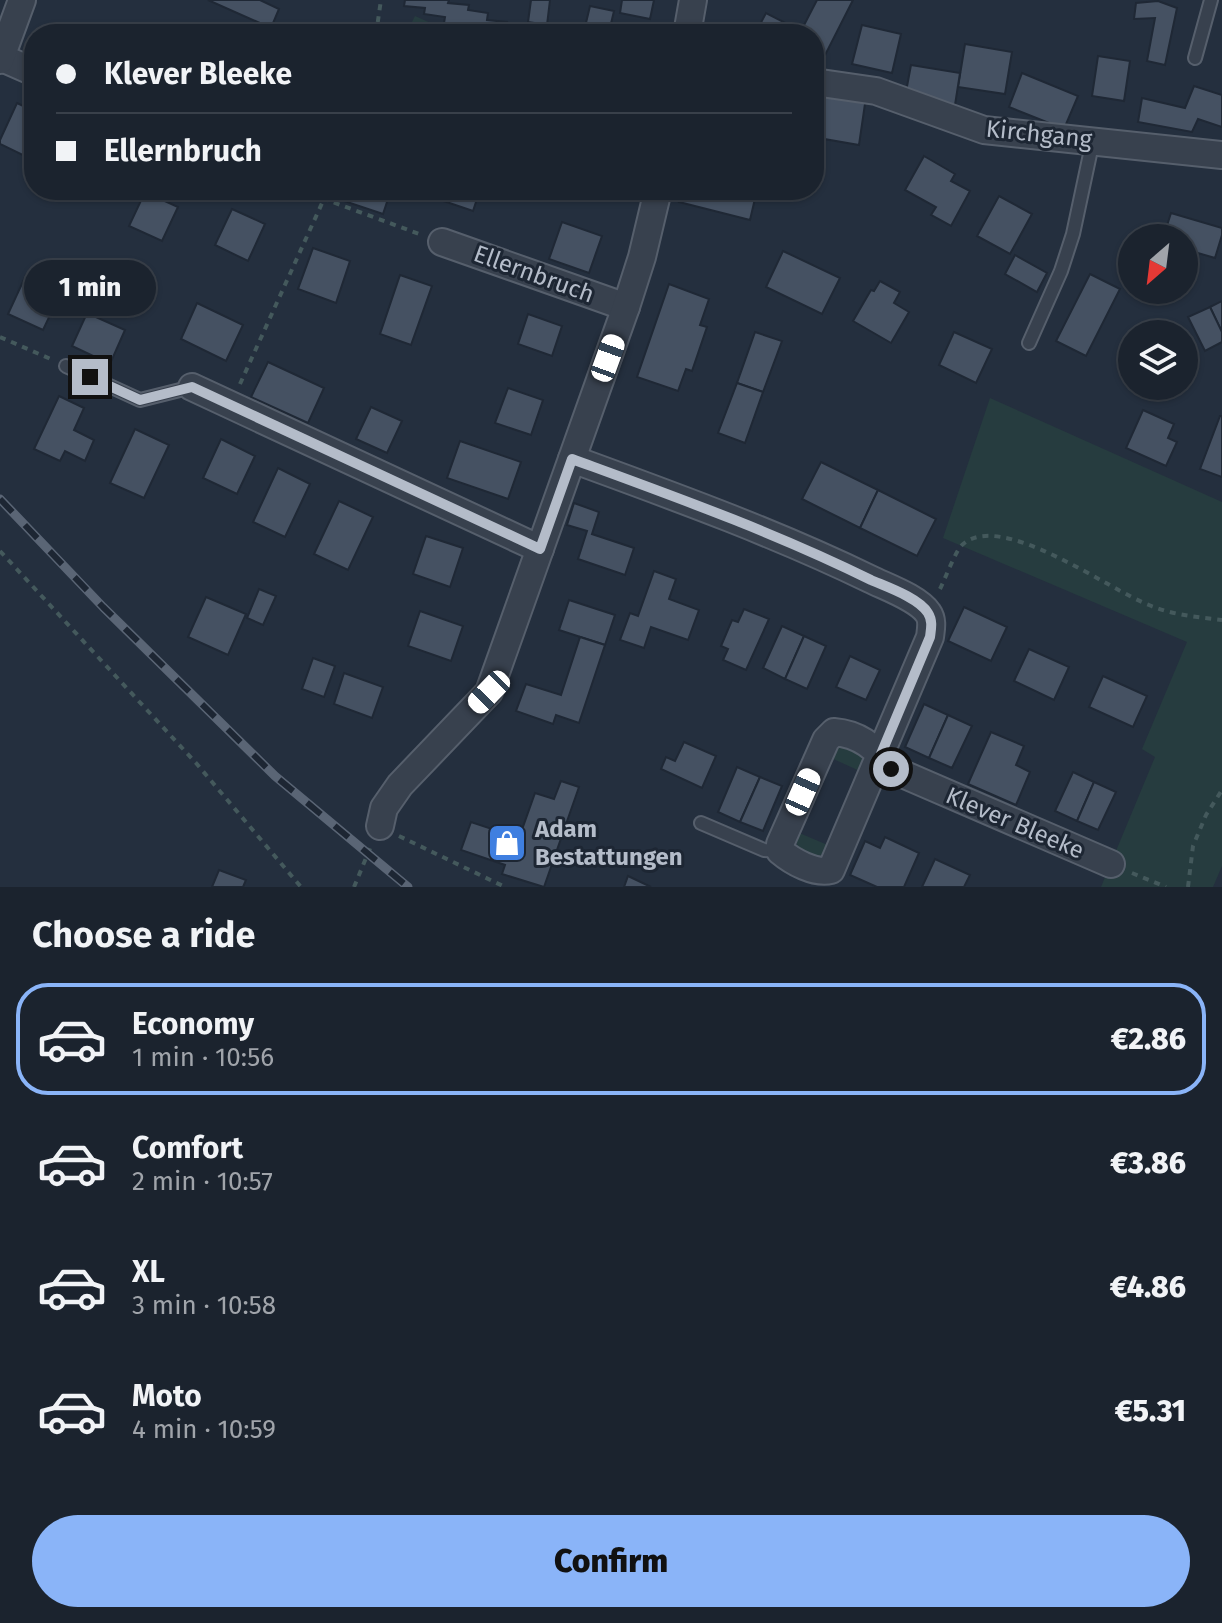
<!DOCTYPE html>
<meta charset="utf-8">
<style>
body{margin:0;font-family:"Fira Sans",sans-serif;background:#242b36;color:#f1f3f6;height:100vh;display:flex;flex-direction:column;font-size:30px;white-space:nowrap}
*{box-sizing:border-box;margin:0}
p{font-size:26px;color:#a0a4aa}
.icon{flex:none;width:44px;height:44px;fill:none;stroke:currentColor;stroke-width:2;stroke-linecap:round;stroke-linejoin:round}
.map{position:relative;height:887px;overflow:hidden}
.panel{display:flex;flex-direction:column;background:#1b232e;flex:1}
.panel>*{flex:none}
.top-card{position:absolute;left:24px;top:24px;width:800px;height:176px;border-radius:32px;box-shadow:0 2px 6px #0004,0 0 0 2px #39404a;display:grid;align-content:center;height:176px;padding:0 32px;background:#1b232e}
.needle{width:52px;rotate:208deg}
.fabs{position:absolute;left:1118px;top:224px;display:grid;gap:16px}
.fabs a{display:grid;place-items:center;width:80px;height:80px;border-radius:50%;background:#1b232e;box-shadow:0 2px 6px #0004,0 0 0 2px #39404a;font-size:40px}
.end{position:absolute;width:36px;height:36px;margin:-18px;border:10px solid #b4bcc9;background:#111;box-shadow:0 0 0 4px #111}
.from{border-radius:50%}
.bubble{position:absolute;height:56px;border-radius:28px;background:#1b232e;box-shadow:0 2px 6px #0004,0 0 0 2px #39404a;font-size:26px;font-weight:800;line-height:56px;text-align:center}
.car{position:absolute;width:24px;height:48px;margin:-24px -12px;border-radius:10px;box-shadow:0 0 6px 2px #0007;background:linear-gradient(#fff 24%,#345 0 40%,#fff 0 76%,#345 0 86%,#fff 0)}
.top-card b{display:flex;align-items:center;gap:28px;height:76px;font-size:30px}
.top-card b+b{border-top:2px solid #39404a}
.top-card i{width:20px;height:20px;background:#f1f3f6}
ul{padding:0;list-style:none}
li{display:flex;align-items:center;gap:24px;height:112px;margin:0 16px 12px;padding:0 16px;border:4px solid transparent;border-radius:32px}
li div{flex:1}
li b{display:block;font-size:30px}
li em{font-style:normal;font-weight:800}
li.on{border-color:#8ab4f8}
li>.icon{width:72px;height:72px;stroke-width:1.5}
h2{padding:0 32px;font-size:36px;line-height:96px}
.primary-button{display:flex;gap:16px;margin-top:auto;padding:16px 32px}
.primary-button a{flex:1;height:92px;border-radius:48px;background:#8ab4f8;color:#111;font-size:32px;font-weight:800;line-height:92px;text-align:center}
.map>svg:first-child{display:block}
</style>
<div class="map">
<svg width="1222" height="887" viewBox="0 0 1222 887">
<rect width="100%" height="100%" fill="#242f3e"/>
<g fill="#263c3f">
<path d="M415 16 455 34H406Z"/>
<path d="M990 398 1222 502V866L1213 887H1101L1155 757 1142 749 1187 642 943 538Z"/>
<path d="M845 745C859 748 865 758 862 772L829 757 836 748Z"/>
<path d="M797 832 830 846 821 855 809 856C798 850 794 843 797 832Z"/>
</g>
<g fill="#455162" stroke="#1f2835" stroke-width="2">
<path d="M208 0H260L279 9 271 28Z"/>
<path d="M405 0H449L448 3 469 5 468 10 488 13 487 20 507 22 506 30 526 32V34H480L462 32V25L444 23 445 17 424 14 425 8 404 6Z"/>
<path d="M531 0H550L547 25 528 22Z"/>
<path d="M622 0H654L650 19 620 13Z"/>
<path d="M817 0H853L818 69 814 67V34H755L766 13 801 31Z"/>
<path d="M1158 1 1177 8 1165 65 1147 61 1155 18 1134 19 1136 3Z"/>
<path d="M590 6 614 11 609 32 585 27Z"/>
<path d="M862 25 901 34 892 73 852 64Z"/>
<path d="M965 44 1012 52 1005 94 958 87Z"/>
<path d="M1098 56 1130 61 1124 101 1092 96Z"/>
<path d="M911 65 960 73 955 105 905 97Z"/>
<path d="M1022 73 1078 96 1064 129 1009 107Z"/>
<path d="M1194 86 1222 95V127L1198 119 1192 132 1138 122 1142 98 1185 108Z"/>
<path d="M814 89 866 97 859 145 824 139 821 157 814 156Z"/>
<path d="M17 103 34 111 33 160 0 144V140Z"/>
<path d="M924 156 955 174 951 181 970 191 951 226 931 215 936 207 905 190Z"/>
<path d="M348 190H391L383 214 344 201Z"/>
<path d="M417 190H480L473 211 417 192Z"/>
<path d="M682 190H757L750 220 679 202Z"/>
<path d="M145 192 178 207 162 241 129 226Z"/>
<path d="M999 196 1032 214 1010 254 977 236Z"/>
<path d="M232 209 265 224 248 261 215 245Z"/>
<path d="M1171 213 1222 228V235L1215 258 1184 249V238H1163Z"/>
<path d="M562 222 602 236 589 273 549 259Z"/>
<path d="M313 248 350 261 336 303 298 289Z"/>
<path d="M783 251 840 278 822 314 766 287Z"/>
<path d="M1015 255 1047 273 1037 292 1005 274Z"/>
<path d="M1090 274 1120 289 1086 356 1056 341Z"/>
<path d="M26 275 61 292 43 330 8 314Z"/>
<path d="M400 275 432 286 411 345 380 334Z"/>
<path d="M880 281 900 292 894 303 909 312 891 343 853 321 871 290 874 291Z"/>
<path d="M669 284 709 299 700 325 707 327 692 371 686 369 678 391 637 377Z"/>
<path d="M1222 301V332L1210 307Z"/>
<path d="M197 303 243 325 226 361 181 339Z"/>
<path d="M1210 307 1222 332V342L1205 351 1188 317Z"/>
<path d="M87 313 125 330 110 364 72 346Z"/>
<path d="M528 314 562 326 552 356 518 344Z"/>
<path d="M755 332 782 341 763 392 737 383Z"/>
<path d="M954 332 992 349 976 383 939 365Z"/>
<path d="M268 362 324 388 308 423 251 397Z"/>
<path d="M737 383 763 392 745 443 718 433Z"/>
<path d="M508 388 543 400 531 435 495 423Z"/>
<path d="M59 396 84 408 74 430 94 440 85 461 65 451 60 461 34 449Z"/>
<path d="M371 407 402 421 387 453 356 439Z"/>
<path d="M1143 410 1174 424 1168 438 1177 442 1166 466 1126 448Z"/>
<path d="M1220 416H1222V477L1200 469Z"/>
<path d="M135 429 169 445 144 498 110 483Z"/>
<path d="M221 439 255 456 237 494 203 478Z"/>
<path d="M460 441 521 462 508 499 447 478Z"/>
<path d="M821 462 878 490 860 528 802 499Z"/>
<path d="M278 468 310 484 285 537 253 522Z"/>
<path d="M878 490 936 519 917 556 860 528Z"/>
<path d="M339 501 373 517 348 570 314 554Z"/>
<path d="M574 503 599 512 592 534 634 548 625 575 578 559 587 531 567 525Z"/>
<path d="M426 536 463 548 450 587 413 574Z"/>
<path d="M654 571 676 579 669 599 699 610 688 640 651 627 644 648 620 640 630 613 638 616Z"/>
<path d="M259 589 276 596 263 625 247 618Z"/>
<path d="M206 597 246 614 228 655 188 637Z"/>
<path d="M569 600 615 615 605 645 559 630Z"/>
<path d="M964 607 1007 627 991 661 948 641Z"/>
<path d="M744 609 769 619 746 670 723 660 728 649 721 646 732 620 738 622Z"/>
<path d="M420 611 463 626 451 661 408 646Z"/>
<path d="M782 626 804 636 785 679 763 668Z"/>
<path d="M804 636 826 646 807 689 785 679Z"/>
<path d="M580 637 605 645 579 723 556 715 553 724 516 711 526 684 561 695Z"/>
<path d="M1029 649 1069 667 1054 700 1014 681Z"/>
<path d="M850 656 880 670 866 700 836 687Z"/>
<path d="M313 658 335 666 324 697 302 689Z"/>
<path d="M344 673 383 687 372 718 334 704Z"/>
<path d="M1103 676 1147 696 1133 727 1089 707Z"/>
<path d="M924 704 948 715 929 758 905 747Z"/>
<path d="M948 715 972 726 952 768 929 758Z"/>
<path d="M991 732 1024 746 1016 765 1030 772 1016 805 968 784Z"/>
<path d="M684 742 716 756 702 788 661 769 666 757 675 761Z"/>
<path d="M737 767 760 777 740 822 718 812Z"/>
<path d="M1073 772 1094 782 1077 821 1055 811Z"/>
<path d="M760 777 782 786 763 831 740 822Z"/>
<path d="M561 781 579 787 544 887 502 874 505 865 461 850 471 822 519 838 535 793 554 799Z"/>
<path d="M1094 782 1116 792 1098 830 1077 821Z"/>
<path d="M885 837 919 853 904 887H877L850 875 865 841 880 848Z"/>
<path d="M935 859 970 875 964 887H922Z"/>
<path d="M219 870 246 880 243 887H212Z"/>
<path d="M628 876 651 887H624Z"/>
</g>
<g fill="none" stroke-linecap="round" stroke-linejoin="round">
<g stroke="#565f6c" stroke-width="16">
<g id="lane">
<path d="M1195 58 1211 0"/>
<path d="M1029 343 1061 271 1073 234 1093 140"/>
<path d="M66 366 140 400 192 387"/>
<path d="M701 823 764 850 780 851"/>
</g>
</g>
<g stroke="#565f6c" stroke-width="30">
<g id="street">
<path d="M687 34 693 0"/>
<path d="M0 57 34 72"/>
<path d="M0 60 22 0"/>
<path d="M814 82 876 91 984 130 1222 155"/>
<path d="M442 242 626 307"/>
<path d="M192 387 540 549"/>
<path d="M572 459C673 496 773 532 870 579 886 587 918 598 928 613 933 620 931 629 930 637L831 870C815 874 793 862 780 851V844L826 740 834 732C860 734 877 748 891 769L1111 864"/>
<path d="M380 826 384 808 400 785 489 692 626 307 642 257 658 190"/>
</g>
</g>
<g stroke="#44595c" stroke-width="4" stroke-dasharray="6 6" stroke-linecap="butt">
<path d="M376 34 381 0"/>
<path d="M300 190 422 235"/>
<path d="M0 337 53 360"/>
<path d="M240 384 328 190"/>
<path d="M0 551 196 763 301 887"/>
<path d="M940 589C945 579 956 550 962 545 1000 509 1109 590 1149 605 1172 615 1197 617 1222 620"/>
<path d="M399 836 505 887"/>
<path d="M1132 873 1166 887"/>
<path d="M354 887 371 846"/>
<path d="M1188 887 1193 846 1206 815 1222 790"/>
</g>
<use href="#lane" stroke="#38414e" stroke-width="12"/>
<use href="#street" stroke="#38414e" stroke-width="26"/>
<g stroke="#5a6575" stroke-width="9">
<path id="rail" d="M0 499 103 607 275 776 408 887"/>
</g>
<use href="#rail" stroke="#1d2633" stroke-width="6" stroke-dasharray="18" stroke-linecap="butt"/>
</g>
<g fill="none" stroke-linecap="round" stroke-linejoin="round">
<path stroke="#b4bcc9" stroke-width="10" d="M90 377 140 400 192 387 540 549 572 459C673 496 774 532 871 580 887 587 919 598 928 613 933 621 931 629 930 637L881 754 891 769"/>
</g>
<defs>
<g id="shop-square" transform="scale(2)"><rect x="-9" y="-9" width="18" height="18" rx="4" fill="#3f7fe0" stroke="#1d2633"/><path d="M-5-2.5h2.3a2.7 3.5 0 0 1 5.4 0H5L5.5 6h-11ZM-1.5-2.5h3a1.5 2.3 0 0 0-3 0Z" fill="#fff"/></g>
</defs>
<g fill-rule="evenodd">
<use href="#shop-square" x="507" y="843"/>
</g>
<g text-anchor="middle" stroke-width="6" stroke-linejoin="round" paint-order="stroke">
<g font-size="24" fill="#b4bcc9" stroke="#1d2633">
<text transform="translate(1039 134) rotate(6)" y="8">Kirchgang</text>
<text transform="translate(534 274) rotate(20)" y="8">Ellernbruch</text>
<text transform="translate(1015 823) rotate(23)" y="8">Klever Bleeke</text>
</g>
<g font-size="24" font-weight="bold" fill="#b4bcc9" stroke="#1d2633" text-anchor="start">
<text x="535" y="837">Adam<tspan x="535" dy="28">Bestattungen</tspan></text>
</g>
</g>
</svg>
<div class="fabs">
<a><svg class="needle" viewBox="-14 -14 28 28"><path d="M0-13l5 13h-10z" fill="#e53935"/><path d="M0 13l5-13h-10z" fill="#a0a4aa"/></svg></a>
<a><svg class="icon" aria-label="layers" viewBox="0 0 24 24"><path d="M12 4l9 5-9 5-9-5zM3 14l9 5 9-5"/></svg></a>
</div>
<i class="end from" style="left:891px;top:769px"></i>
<i class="end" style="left:90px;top:377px"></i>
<div class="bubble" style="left:24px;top:260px;width:132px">1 min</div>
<i class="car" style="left:608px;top:358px;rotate:20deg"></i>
<i class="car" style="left:489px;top:692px;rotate:224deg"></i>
<i class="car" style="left:803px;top:792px;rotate:24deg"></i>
<div class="top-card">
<b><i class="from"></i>Klever Bleeke</b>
<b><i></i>Ellernbruch</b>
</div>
</div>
<section class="panel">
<h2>Choose a ride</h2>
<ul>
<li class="on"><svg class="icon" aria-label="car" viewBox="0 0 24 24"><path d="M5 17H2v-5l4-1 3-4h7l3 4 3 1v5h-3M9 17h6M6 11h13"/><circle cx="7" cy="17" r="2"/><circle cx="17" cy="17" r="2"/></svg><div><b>Economy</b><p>1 min · 10:56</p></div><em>€2.86</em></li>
<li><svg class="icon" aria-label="car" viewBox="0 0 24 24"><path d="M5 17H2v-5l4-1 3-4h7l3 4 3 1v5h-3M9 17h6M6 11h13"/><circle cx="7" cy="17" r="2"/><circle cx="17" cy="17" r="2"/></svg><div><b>Comfort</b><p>2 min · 10:57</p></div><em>€3.86</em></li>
<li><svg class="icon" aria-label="car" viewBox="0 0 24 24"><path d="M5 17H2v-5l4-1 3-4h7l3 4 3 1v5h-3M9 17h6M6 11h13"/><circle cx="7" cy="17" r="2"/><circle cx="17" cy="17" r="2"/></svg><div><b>XL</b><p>3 min · 10:58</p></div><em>€4.86</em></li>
<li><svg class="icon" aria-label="car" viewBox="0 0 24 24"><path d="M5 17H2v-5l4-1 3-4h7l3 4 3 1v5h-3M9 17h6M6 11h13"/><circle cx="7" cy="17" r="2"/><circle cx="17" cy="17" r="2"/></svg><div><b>Moto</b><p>4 min · 10:59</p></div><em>€5.31</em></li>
</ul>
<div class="primary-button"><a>Confirm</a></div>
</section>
